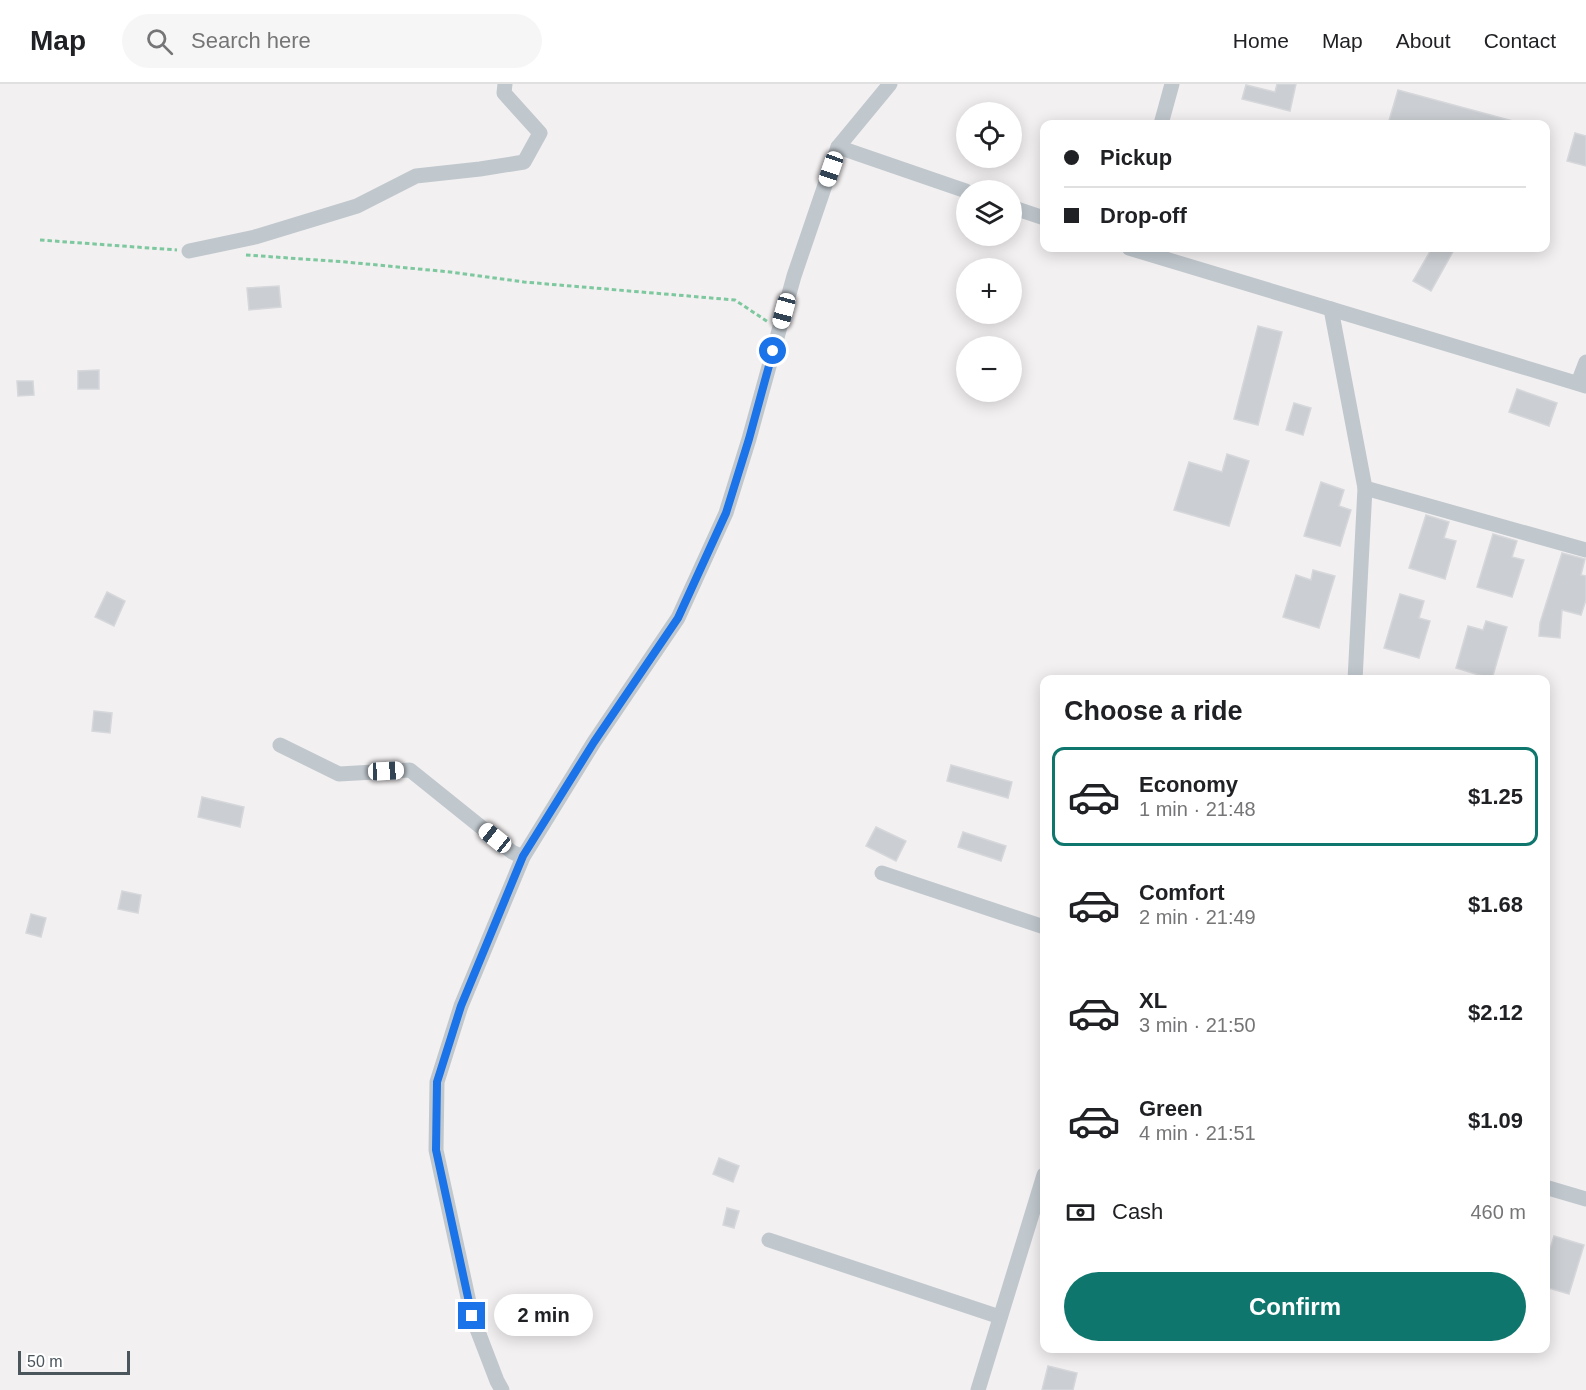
<!DOCTYPE html>
<meta charset="utf-8">
<style>
body{margin:0;font-family:Helvetica,sans-serif;background:#f6f6f6;color:#202124;height:100vh;display:flex;flex-direction:column;font-size:22px;white-space:nowrap}
*{box-sizing:border-box;margin:0}
p{font-size:20px;color:#757577}
.icon{flex:none;width:33px;height:33px;fill:none;stroke:currentColor;stroke-width:2;stroke-linecap:round;stroke-linejoin:round}
.map{position:relative;flex:1;overflow:hidden}
.side{position:absolute;left:1040px;top:591px;width:510px;height:678px;display:flex;flex-direction:column;background:#fff;border-radius:12px;box-shadow:0 3px 15px #0003}
.side>*{flex:none}
.guide{position:absolute;left:1040px;top:36px;width:510px;height:132px;border-radius:12px;box-shadow:0 3px 15px #0003;display:grid;align-content:center;height:132px;padding:0 24px;background:#fff}
.fabs{position:absolute;left:956px;top:18px;display:grid;gap:12px}
.fabs a{display:grid;place-items:center;width:66px;height:66px;border-radius:50%;background:#fff;box-shadow:0 3px 15px #0003;font-size:30px}
.scale{position:absolute;left:18px;bottom:15px;width:112px;box-sizing:border-box;padding-left:6px;border:3px solid #4a555c;border-top:0;font-size:16px;line-height:21px;white-space:nowrap;color:#4a555c;-webkit-text-stroke:4px #fff;paint-order:stroke}
.end{position:absolute;width:27px;height:27px;margin:-14px;border:8px solid #1a73e8;background:#fff;box-shadow:0 0 0 3px #fff}
.from{border-radius:50%}
.bubble{position:absolute;height:42px;border-radius:21px;background:#fff;box-shadow:0 3px 15px #0003;font-size:20px;font-weight:800;line-height:42px;text-align:center}
.car{position:absolute;width:18px;height:36px;margin:-18px -9px;border-radius:8px;box-shadow:0 0 4px 2px #0007;background:linear-gradient(#fff 24%,#345 0 40%,#fff 0 76%,#345 0 86%,#fff 0)}
.guide b{display:flex;align-items:center;gap:21px;height:57px;font-size:22px}
.guide b+b{border-top:2px solid #e0e0e0}
.guide i{width:15px;height:15px;background:#202124}
ul{padding:0;list-style:none}
li{display:flex;align-items:center;gap:18px;height:99px;margin:0 12px 9px;padding:0 12px;border:3px solid transparent;border-radius:12px}
li div{flex:1}
li b{display:block;font-size:22px}
li em{font-style:normal;font-weight:800}
li.current{border-color:#0f766e}
li>.icon{width:54px;height:54px;stroke-width:1.5}
h2{padding:0 24px;font-size:27px;line-height:72px}
.pay{display:flex;align-items:center;gap:15px;height:66px;padding:0 24px;font-size:22px}
.pay p{margin-inline-start:auto}
.cta{display:flex;gap:12px;margin-top:auto;padding:12px 24px}
.cta a{flex:1;height:69px;border-radius:36px;background:#0f766e;color:#fff;font-size:24px;font-weight:800;line-height:69px;text-align:center}
header{display:flex;align-items:center;gap:36px;box-sizing:border-box;height:84px;padding:0 30px;background:#fff;border-bottom:2px solid #e0e0e0}
header strong{font-size:28px}
nav{display:flex;gap:33px;margin-inline-start:auto;font-size:21px}
.search{width:420px;height:54px;background:#f6f6f6;display:flex;align-items:center;gap:15px;box-sizing:border-box;padding:0 21px;border-radius:33px;color:#757577;font-size:22px}
.map>svg:first-child{display:block}
</style>
<header>
<strong>Map</strong>
<div class="search"><svg class="icon" aria-label="search" viewBox="0 0 24 24"><circle cx="10" cy="10" r="6"/><path d="M15 15l6 6"/></svg>Search here</div>
<nav><a>Home</a><a>Map</a><a>About</a><a>Contact</a></nav>
</header>
<div class="map">
<svg width="1586" height="1306" viewBox="0 0 1586 1306">
<rect width="100%" height="100%" fill="#f3f0f1"/>
<g fill="#cbced2" stroke="#d5d7db" stroke-width="1.5">
<path d="M1277 0H1296L1290 27 1242 15 1246 1 1275 8Z"/>
<path d="M1398 6 1513 37 1512 40H1388Z"/>
<path d="M1575 49 1586 52V82L1567 77Z"/>
<path d="M1432 164H1455L1431 207 1413 197Z"/>
<path d="M279 202 281 223 249 226 247 204Z"/>
<path d="M1258 242 1282 248 1258 341 1234 335Z"/>
<path d="M99 286V305H78V287Z"/>
<path d="M17 297H33L34 311 18 312Z"/>
<path d="M1517 305 1557 319 1549 342 1509 328Z"/>
<path d="M1294 319 1311 324 1303 351 1286 346Z"/>
<path d="M1227 370 1249 377 1229 442 1174 426 1189 378 1222 388Z"/>
<path d="M1321 398 1344 406 1339 422 1351 426 1340 462 1304 452Z"/>
<path d="M1426 431 1449 438 1444 454 1456 457 1445 495 1409 484Z"/>
<path d="M1493 450 1517 457 1512 473 1524 476 1512 513 1477 503Z"/>
<path d="M1562 469 1585 475 1581 491 1586 492V516L1581 531 1562 526 1560 554 1539 552 1540 539Z"/>
<path d="M1313 486 1335 492 1319 544 1283 533 1296 491 1311 496Z"/>
<path d="M107 508 125 517 114 542 95 533Z"/>
<path d="M1400 510 1424 517 1419 534 1430 537 1419 574 1384 564Z"/>
<path d="M1486 537 1507 543 1492 595 1456 584 1468 542 1483 546Z"/>
<path d="M94 627 112 629 110 649 92 647Z"/>
<path d="M951 681 1012 698 1008 714 947 697Z"/>
<path d="M202 713 244 723 240 743 198 733Z"/>
<path d="M876 743 906 757 896 777 866 762Z"/>
<path d="M963 748 1006 762 1001 777 958 763Z"/>
<path d="M122 807 141 811 138 829 118 825Z"/>
<path d="M31 830 46 834 41 853 26 849Z"/>
<path d="M719 1074 739 1082 733 1098 713 1090Z"/>
<path d="M727 1124 739 1127 734 1144 723 1141Z"/>
<path d="M1554 1152 1584 1161 1569 1210 1545 1203V1181Z"/>
<path d="M1048 1282 1077 1289 1073 1306H1042Z"/>
</g>
<g fill="none" stroke-linecap="round" stroke-linejoin="round">
<g stroke="#7dc89f" stroke-width="3" stroke-dasharray="4.5 3" stroke-linecap="butt">
<path d="M40 156 177 166"/>
<path d="M246 171 346 178 450 188 524 198 735 216 768 238"/>
</g>
<g stroke="#c0c8ce" stroke-width="15">
<path d="M1161 40 1172 0"/>
<path d="M838 63 966 107"/>
<path d="M1011 123 1044 134"/>
<path d="M1129 164 1586 302"/>
<path d="M189 167 255 153 357 122 416 92 480 85 524 78 540 49 504 9 505 0"/>
<path d="M1331 225 1365 404 1355 596"/>
<path d="M1578 299 1586 278"/>
<path d="M1365 404 1586 466"/>
<path d="M280 661 339 690 410 686 512 768 523 773"/>
<path d="M882 789 1044 843"/>
<path d="M1545 1103 1586 1115"/>
<path d="M769 1156 1000 1233"/>
<path d="M502 1306 497 1297 472 1232 436 1066 437 998 461 922 523 773 594 658 678 534 726 429 749 355 794 192 838 63 890 0"/>
<path d="M978 1306 1044 1091"/>
</g>
</g>
<g fill="none" stroke-linecap="round" stroke-linejoin="round">
<path stroke="#1a73e8" stroke-width="8" d="M472 1232 436 1066 437 998 461 922 523 772 594 658 678 534 726 429 749 355 773 267"/>
</g>
</svg>
<div class="fabs">
<a><svg class="icon" aria-label="locate" viewBox="0 0 24 24"><circle cx="12" cy="12" r="6"/><path d="M12 2v4M12 18v4M2 12h4M18 12h4"/></svg></a>
<a><svg class="icon" aria-label="layers" viewBox="0 0 24 24"><path d="M12 4l9 5-9 5-9-5zM3 14l9 5 9-5"/></svg></a>
<a>+</a>
<a>−</a>
</div>
<div class="scale">50 m</div>
<i class="end from" style="left:773px;top:267px"></i>
<i class="end" style="left:472px;top:1232px"></i>
<div class="bubble" style="left:494px;top:1210px;width:99px">2 min</div>
<i class="car" style="left:831px;top:85px;rotate:199deg"></i>
<i class="car" style="left:784px;top:227px;rotate:195deg"></i>
<i class="car" style="left:386px;top:687px;rotate:87deg"></i>
<i class="car" style="left:495px;top:754px;rotate:309deg"></i>
<div class="guide">
<b><i class="from"></i>Pickup</b>
<b><i></i>Drop-off</b>
</div>
<section class="side">
<h2>Choose a ride</h2>
<ul>
<li class="current"><svg class="icon" aria-label="car" viewBox="0 0 24 24"><path d="M5 17H2v-5l4-1 3-4h7l3 4 3 1v5h-3M9 17h6M6 11h13"/><circle cx="7" cy="17" r="2"/><circle cx="17" cy="17" r="2"/></svg><div><b>Economy</b><p>1 min · 21:48</p></div><em>$1.25</em></li>
<li><svg class="icon" aria-label="car" viewBox="0 0 24 24"><path d="M5 17H2v-5l4-1 3-4h7l3 4 3 1v5h-3M9 17h6M6 11h13"/><circle cx="7" cy="17" r="2"/><circle cx="17" cy="17" r="2"/></svg><div><b>Comfort</b><p>2 min · 21:49</p></div><em>$1.68</em></li>
<li><svg class="icon" aria-label="car" viewBox="0 0 24 24"><path d="M5 17H2v-5l4-1 3-4h7l3 4 3 1v5h-3M9 17h6M6 11h13"/><circle cx="7" cy="17" r="2"/><circle cx="17" cy="17" r="2"/></svg><div><b>XL</b><p>3 min · 21:50</p></div><em>$2.12</em></li>
<li><svg class="icon" aria-label="car" viewBox="0 0 24 24"><path d="M5 17H2v-5l4-1 3-4h7l3 4 3 1v5h-3M9 17h6M6 11h13"/><circle cx="7" cy="17" r="2"/><circle cx="17" cy="17" r="2"/></svg><div><b>Green</b><p>4 min · 21:51</p></div><em>$1.09</em></li>
</ul>
<div class="pay"><svg class="icon" aria-label="cash" viewBox="0 0 24 24"><path d="M3 7h18v10H3z"/><circle cx="12" cy="12" r="2"/></svg>Cash<p>460 m</p></div>
<div class="cta"><a>Confirm</a></div>
</section>
</div>
